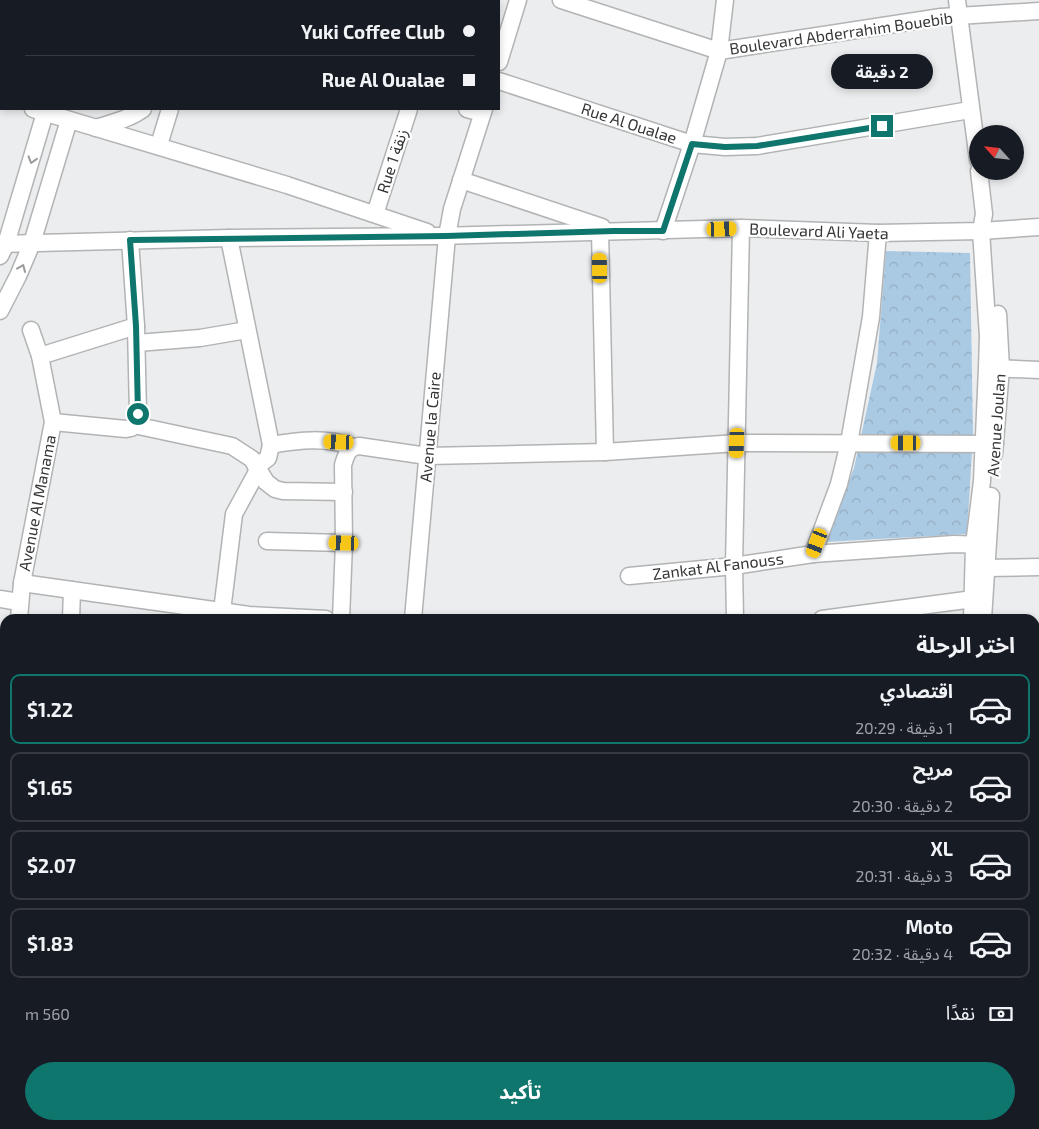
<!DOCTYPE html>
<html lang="ar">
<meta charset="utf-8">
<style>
body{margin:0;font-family:"Exo 2","Noto Sans Arabic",sans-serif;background:#242831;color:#f1f3f6;direction:rtl;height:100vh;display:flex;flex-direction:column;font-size:19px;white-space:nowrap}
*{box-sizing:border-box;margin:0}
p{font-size:16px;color:#9ea1a6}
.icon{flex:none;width:28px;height:28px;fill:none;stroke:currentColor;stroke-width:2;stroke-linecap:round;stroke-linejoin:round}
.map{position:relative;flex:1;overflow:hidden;direction:ltr}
.sheet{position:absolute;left:0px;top:614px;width:1040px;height:516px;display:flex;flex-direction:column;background:#171b24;border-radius:15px 15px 0 0;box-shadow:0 2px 8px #0003;direction:rtl}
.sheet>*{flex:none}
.guide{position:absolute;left:0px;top:0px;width:500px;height:110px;box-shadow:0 2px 8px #0003;direction:rtl;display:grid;align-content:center;height:110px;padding:0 25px;background:#171b24}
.needle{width:32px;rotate:297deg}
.tools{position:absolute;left:969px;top:125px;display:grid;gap:10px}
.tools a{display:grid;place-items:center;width:55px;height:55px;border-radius:50%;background:#171b24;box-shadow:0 2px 8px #0003;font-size:25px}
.end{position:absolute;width:22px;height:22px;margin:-11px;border:6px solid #0f766e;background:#fff;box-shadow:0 0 0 2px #fff}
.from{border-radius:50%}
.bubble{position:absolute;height:35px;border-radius:18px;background:#171b24;box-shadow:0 2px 8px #0003;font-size:16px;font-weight:700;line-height:35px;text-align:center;direction:rtl}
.car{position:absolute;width:15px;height:30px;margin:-15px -8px;border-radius:6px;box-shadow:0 0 4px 1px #0007;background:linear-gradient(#f5c518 24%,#345 0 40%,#f5c518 0 76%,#345 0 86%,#f5c518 0)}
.guide b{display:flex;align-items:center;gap:18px;height:48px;font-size:19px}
.guide b+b{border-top:1px solid #363941}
.guide i{width:12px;height:12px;background:#f1f3f6}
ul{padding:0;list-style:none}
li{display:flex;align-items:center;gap:15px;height:70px;margin:0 10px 8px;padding:0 15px;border:2px solid #363941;border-radius:10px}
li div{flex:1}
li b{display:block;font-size:19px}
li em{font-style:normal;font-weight:700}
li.selected{border-color:#0f766e}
li>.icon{width:45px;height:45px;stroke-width:1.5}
h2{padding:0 25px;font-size:22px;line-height:60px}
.pay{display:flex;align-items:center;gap:12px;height:55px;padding:0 25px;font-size:19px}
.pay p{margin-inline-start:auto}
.button{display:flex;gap:10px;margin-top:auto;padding:10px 25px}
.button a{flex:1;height:58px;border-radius:30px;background:#0f766e;color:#fff;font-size:20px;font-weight:700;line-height:58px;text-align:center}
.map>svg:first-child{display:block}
</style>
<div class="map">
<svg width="1039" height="1129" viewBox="0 0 1039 1129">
<defs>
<pattern id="park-crowns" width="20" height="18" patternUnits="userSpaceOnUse" patternTransform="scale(1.25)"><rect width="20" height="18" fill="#aac9e2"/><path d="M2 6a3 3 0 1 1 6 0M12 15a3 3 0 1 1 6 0" fill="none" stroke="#93adc2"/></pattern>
</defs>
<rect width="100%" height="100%" fill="#ecedee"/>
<g fill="url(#park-crowns)">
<path d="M3 0H185L3 1Z"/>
<path d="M886 251 970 253 973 435 967 534 825 542 854 468 877 363Z"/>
</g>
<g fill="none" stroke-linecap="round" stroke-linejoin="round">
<g stroke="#8bc3cd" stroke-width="12">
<path d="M35 1 36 0"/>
<path d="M162 1V0"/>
</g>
<g stroke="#b2b3b4" stroke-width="19">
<g id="minor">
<path d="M561 0 719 51 941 17 1039 11"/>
<path d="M957 0 978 160"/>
<path d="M205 1V0"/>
<path d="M499 62 518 0"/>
<path d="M0 73 1 75"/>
<path d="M499 81 692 144 725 147 757 146 970 110"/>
<path d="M0 98 1 99"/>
<path d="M33 109 287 185 427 232"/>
<path d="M467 109 482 113"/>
<path d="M96 128C112 123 129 119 143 109"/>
<path d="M159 145 170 109"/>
<path d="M461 180 602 227"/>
<path d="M375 214 409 109"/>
<path d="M600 231 605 452"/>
<path d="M663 231 692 144 719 51 725 0"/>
<path d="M229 238 271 445 268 458 256 467"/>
<path d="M0 244 229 238 439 236 741 228 878 233 981 231 1039 227"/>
<path d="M0 256 6 244 45 113"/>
<path d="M0 311 18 276 32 243 69 120"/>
<path d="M137 343 200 338 247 330"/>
<path d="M40 356 136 326"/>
<path d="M991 368 1039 370"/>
<path d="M53 422 126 429 131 428 134 425 138 414 136 326 130 240"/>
<path d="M134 425 232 446 252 459 266 482 275 489 283 491 344 492"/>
<path d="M271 445C299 440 327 437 353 447"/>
<path d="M994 454 1001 368 998 314"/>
<path d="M267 541 344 543"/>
<path d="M813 554 839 484 849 443 871 317 878 233"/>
<path d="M985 568 1039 567"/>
<path d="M629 576 734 566 813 554 954 544 985 545"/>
<path d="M22 583 249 615 326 619"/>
<path d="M0 599 19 602"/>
<path d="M222 611 234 514 258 470"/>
<path d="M19 619 22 583 53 422 40 356 31 330"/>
<path d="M71 619 72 590"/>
<path d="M341 619 344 543 343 465C346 455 348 447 359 446L427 456 605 452 737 443 995 444"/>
<path d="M413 619 447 236 452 209 484 109"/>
<path d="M735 619 734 566 741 228"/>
<path d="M822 619 981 598"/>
<path d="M972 619 974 545 982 481 987 368 988 336 981 231 984 214 979 171"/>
<path d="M983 619 991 496"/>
<path d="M1035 668H1039"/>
<path d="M0 754 5 758"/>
<path d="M1035 928 1039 927"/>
<path d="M1035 1054 1039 1075"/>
<path d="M184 1125 185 1129"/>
<path d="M261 1125 262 1129"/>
<path d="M634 1125 650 1129"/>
<path d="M777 1125 793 1129"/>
<path d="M1008 1125 1025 1129"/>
<path d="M335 1129 336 1125"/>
<path d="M720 1129 721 1125"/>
<path d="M855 1129 856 1125"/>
</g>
</g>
<g stroke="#b2b3b4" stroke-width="22">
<g id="major">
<path d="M0 946 5 955"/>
<path d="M0 974 5 982"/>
<path d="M88 1125 90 1129"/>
<path d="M105 1125 107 1129"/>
</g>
</g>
<use href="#minor" stroke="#fff" stroke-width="16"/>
<use href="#major" stroke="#fff" stroke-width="20"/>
</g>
<defs><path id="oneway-chevron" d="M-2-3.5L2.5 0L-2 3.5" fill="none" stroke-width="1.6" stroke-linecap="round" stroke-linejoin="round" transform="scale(1.25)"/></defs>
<g stroke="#9a9a9a">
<use href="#oneway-chevron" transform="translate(32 160) rotate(107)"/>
<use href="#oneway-chevron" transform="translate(22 268) rotate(-67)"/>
</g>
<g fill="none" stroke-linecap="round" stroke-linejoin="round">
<path stroke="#0f766e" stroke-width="6" d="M138 414 136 326 130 240 446 236 614 231H663L692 144 725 147 757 146 882 126"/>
</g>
<g text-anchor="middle" stroke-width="4.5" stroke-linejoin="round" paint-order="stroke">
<g font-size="16" fill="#353636" stroke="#fff">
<text transform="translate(841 33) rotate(-8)" y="6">Boulevard Abderrahim Bouebib</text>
<text transform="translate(629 123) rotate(18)" y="6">Rue Al Oualae</text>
<text transform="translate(392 161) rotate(-72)" y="6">Rue 1 زنقة</text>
<text transform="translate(819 231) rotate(2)" y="6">Boulevard Ali Yaeta</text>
<text transform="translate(996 425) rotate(-86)" y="6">Avenue Joulan</text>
<text transform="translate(430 427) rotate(-85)" y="6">Avenue la Caire</text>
<text transform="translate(37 503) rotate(-79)" y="6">Avenue Al Manama</text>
<text transform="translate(718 566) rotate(-7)" y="6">Zankat Al Fanouss</text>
</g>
</g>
</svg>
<div class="tools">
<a><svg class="needle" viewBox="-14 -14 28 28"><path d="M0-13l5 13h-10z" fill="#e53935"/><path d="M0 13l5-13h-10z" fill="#9ea1a6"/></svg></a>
</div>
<i class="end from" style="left:138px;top:414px"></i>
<i class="end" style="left:882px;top:126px"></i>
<div class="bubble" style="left:831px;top:54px;width:102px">2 دقيقة</div>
<i class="car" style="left:722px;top:229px;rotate:88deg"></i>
<i class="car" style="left:600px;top:268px;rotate:359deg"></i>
<i class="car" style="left:339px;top:442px;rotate:272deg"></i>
<i class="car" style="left:737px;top:443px;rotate:182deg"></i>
<i class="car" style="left:906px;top:443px;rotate:270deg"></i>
<i class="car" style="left:344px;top:543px;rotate:272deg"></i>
<i class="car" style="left:817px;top:543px;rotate:201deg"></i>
<div class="guide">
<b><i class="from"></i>Yuki Coffee Club</b>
<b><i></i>Rue Al Oualae</b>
</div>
<section class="sheet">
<h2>اختر الرحلة</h2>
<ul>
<li class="selected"><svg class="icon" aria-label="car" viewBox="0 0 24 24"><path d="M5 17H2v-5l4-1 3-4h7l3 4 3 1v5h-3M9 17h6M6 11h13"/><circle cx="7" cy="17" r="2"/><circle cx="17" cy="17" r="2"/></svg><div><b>اقتصادي</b><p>1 دقيقة · 20:29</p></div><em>$1.22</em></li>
<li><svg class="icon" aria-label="car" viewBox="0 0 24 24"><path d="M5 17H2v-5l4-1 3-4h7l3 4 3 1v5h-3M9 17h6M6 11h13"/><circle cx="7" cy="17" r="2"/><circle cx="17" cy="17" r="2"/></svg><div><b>مريح</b><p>2 دقيقة · 20:30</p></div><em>$1.65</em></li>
<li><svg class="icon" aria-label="car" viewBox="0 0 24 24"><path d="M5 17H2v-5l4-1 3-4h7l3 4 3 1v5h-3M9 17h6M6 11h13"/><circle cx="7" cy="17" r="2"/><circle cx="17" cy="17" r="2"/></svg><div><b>XL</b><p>3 دقيقة · 20:31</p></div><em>$2.07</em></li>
<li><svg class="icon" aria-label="car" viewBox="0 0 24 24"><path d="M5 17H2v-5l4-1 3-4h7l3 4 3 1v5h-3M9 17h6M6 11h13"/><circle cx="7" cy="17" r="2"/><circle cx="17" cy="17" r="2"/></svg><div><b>Moto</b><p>4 دقيقة · 20:32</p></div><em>$1.83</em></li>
</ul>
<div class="pay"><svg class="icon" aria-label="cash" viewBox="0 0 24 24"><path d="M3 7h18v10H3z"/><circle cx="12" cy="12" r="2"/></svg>نقدًا<p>560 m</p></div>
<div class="button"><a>تأكيد</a></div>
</section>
</div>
